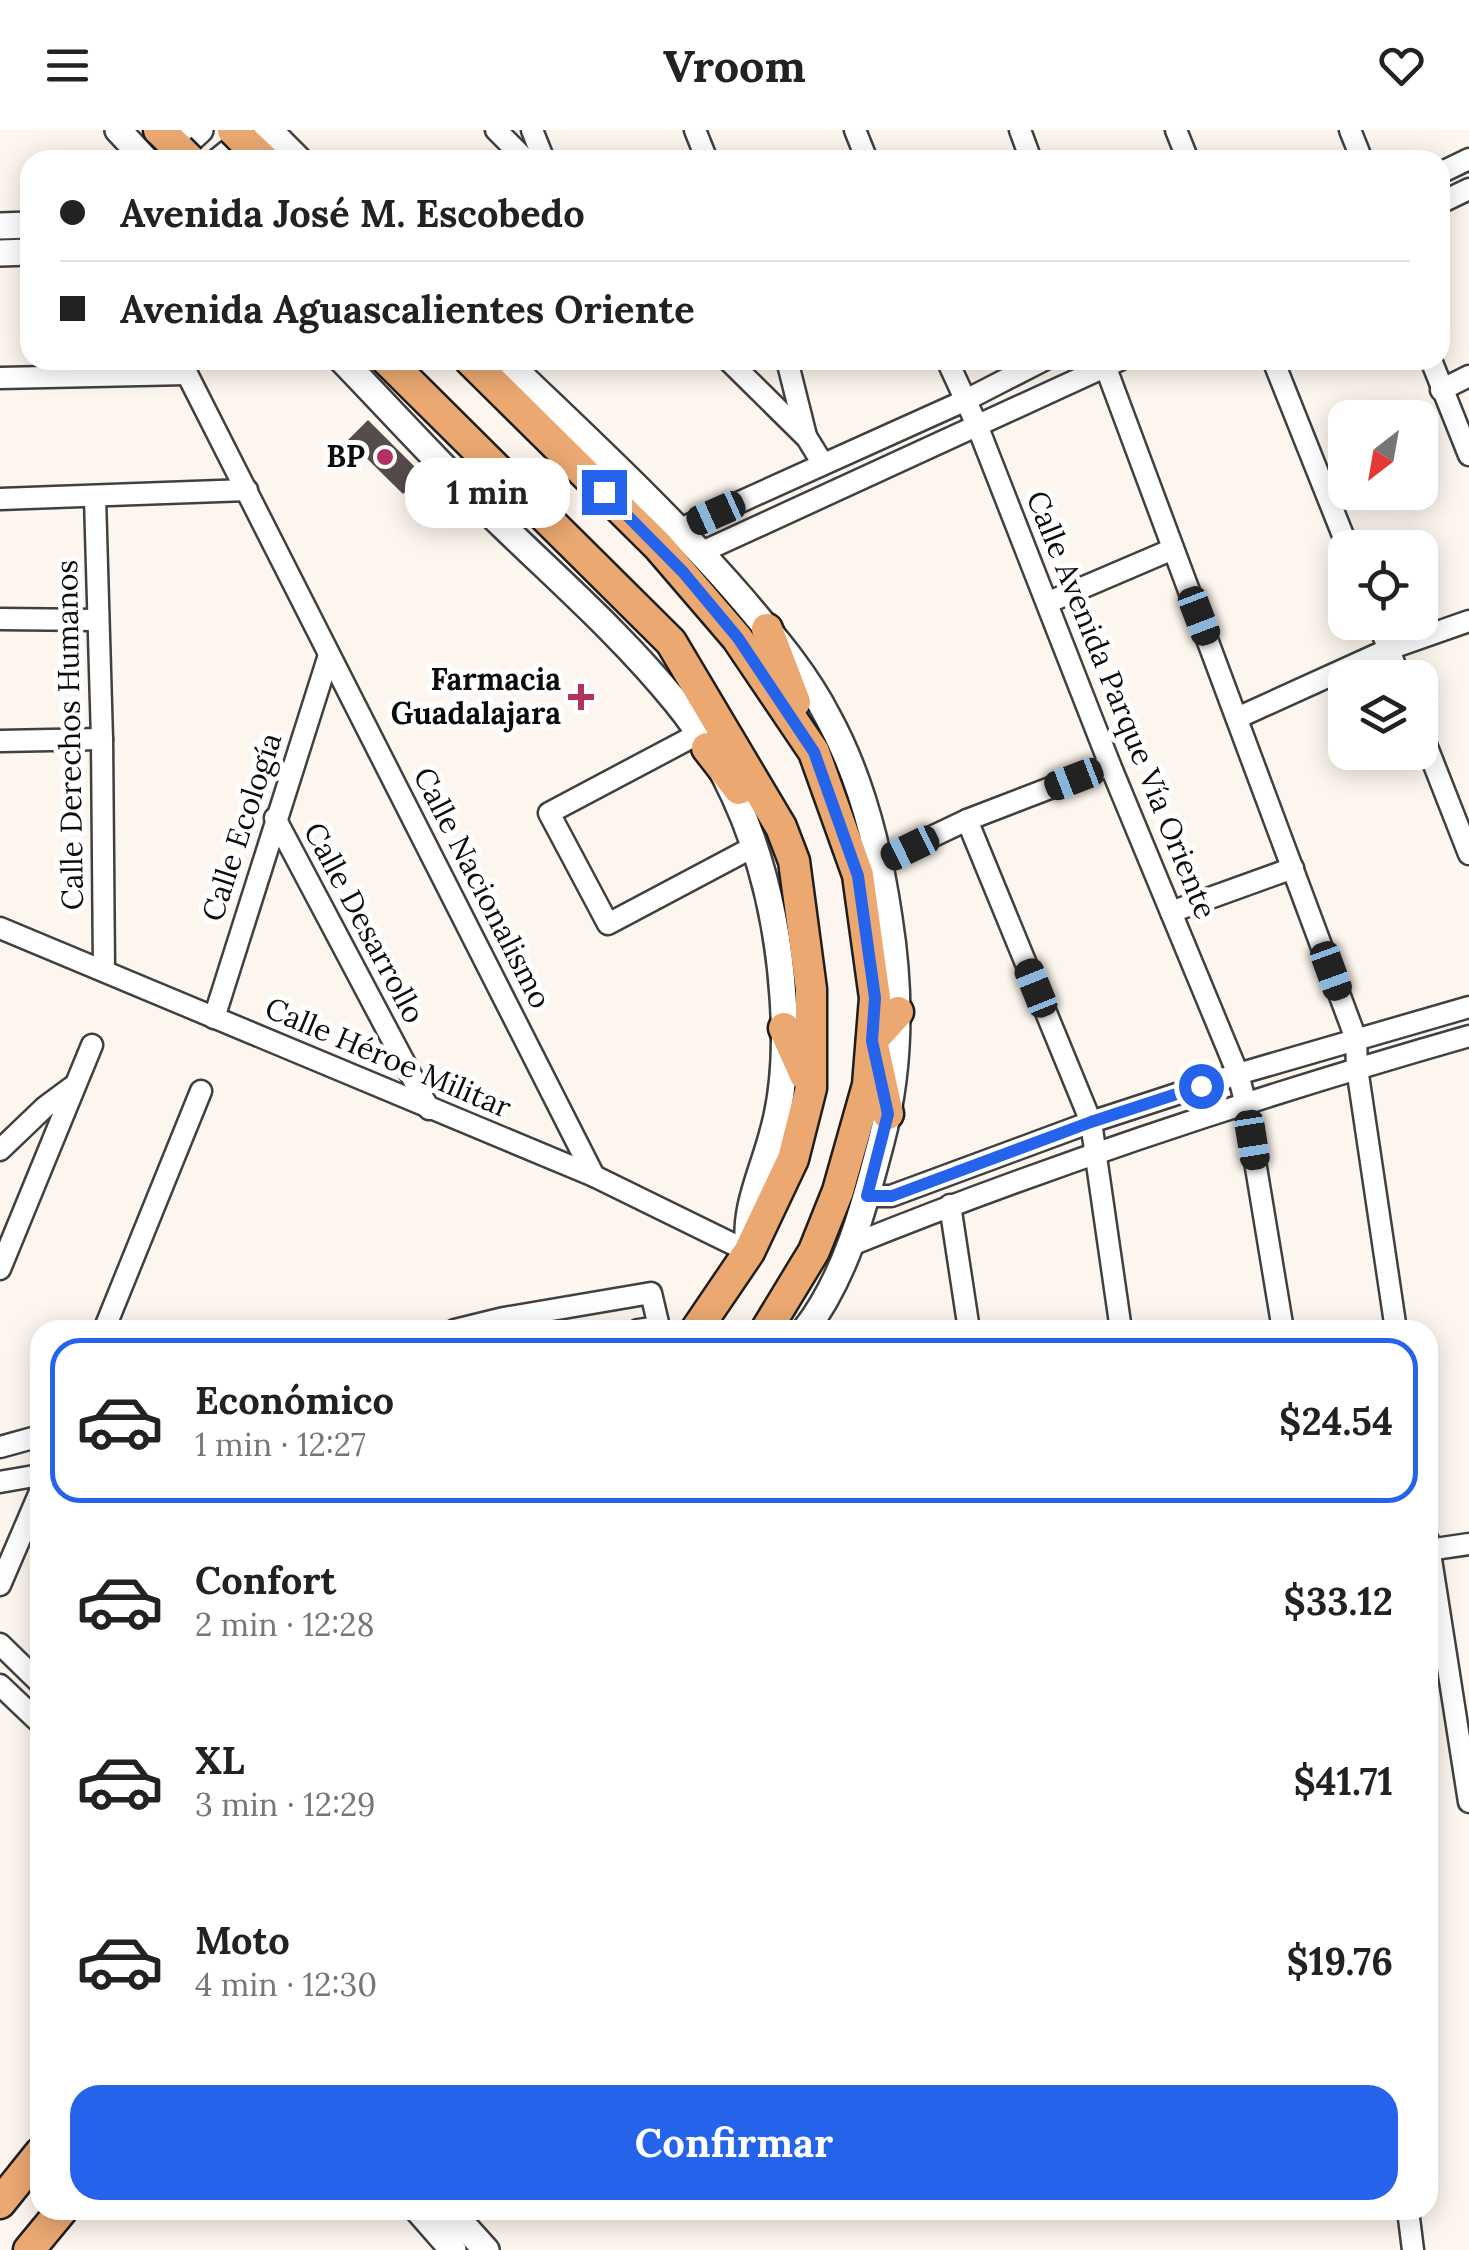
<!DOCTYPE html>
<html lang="es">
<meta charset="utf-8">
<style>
body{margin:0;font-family:Lora,serif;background:#f6f6f6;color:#222;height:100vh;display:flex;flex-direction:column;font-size:38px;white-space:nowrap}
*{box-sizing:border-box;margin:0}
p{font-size:32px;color:#767676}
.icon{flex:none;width:55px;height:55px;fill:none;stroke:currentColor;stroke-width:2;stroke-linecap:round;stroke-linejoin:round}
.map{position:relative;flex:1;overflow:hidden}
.drawer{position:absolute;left:30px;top:1190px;width:1408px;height:900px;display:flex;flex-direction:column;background:#fff;border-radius:30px;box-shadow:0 5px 25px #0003}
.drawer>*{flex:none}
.top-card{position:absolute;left:20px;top:20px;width:1430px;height:220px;border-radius:30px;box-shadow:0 5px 25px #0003;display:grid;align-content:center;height:220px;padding:0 40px;background:#fff}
.needle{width:65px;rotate:211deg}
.tools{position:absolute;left:1328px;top:270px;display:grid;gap:20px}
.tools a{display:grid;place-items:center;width:110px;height:110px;border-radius:20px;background:#fff;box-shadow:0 5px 25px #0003;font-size:50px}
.end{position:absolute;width:45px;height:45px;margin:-22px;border:12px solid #2563eb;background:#fff;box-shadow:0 0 0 5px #fff}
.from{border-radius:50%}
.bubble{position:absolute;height:70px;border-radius:30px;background:#fff;box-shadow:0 5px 25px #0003;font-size:32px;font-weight:700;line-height:70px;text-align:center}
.car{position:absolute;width:30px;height:60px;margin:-30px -15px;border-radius:12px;box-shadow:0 0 8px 2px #0007;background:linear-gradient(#222 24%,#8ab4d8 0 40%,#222 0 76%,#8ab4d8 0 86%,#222 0)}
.top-card b{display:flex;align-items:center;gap:35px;height:95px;font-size:38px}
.top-card b+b{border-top:2px solid #e0e0e0}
.top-card i{width:25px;height:25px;background:#222}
ul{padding:18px 0 0;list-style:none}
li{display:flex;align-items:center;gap:30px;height:165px;margin:0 20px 15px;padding:0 20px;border:5px solid transparent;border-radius:30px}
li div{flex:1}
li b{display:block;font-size:38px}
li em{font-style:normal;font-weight:700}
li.current{border-color:#2563eb}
li>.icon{width:90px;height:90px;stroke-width:1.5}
.cta{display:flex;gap:20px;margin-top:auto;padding:20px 40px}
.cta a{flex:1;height:115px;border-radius:30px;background:#2563eb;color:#fff;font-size:40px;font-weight:700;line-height:115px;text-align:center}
header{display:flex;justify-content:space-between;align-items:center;height:130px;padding:0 40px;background:#fff;font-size:45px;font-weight:700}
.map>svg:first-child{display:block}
</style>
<header><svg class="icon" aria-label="menu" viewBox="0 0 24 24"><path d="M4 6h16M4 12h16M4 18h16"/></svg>Vroom<svg class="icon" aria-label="heart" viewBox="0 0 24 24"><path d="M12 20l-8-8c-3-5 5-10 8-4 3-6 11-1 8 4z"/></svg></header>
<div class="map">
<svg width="1469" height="2120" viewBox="0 0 1469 2120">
<rect width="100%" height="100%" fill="#fdf6ee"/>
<path fill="#544b4a" d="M368 290 423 345 403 364 348 310Z"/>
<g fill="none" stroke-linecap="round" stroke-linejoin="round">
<g stroke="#404040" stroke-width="25">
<g id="minor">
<path d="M496 0 526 30"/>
<path d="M532 0 544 30"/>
<path d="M695 0 707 30"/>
<path d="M855 0 867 30"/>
<path d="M1020 0 1031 30"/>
<path d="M1176 0 1188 30"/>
<path d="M1350 0 1362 30"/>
<path d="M1440 43 1469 29"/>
<path d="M1440 73 1469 59"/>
<path d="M180 230 594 1046"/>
<path d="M728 230 807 308 823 334"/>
<path d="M787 230 806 306"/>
<path d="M947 230 977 295 1110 635 1238 944 1245 971 1283 1200"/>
<path d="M1103 230 1356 909 1357 938 1396 1200"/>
<path d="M1273 230 1348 418"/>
<path d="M1431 230 1469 325"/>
<path d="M0 248 187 244"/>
<path d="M1441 260 1469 246"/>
<path d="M95 368 102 609 104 841"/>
<path d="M0 369 247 360"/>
<path d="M680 399 964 271 1044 230"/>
<path d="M702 422 1120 230"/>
<path d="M1049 472 1173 419"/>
<path d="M0 489 98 490"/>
<path d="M1378 492 1400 548"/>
<path d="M1237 588 1389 519 1469 491"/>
<path d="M1420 599 1469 724"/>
<path d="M698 604 549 683 608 794 755 716"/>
<path d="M0 611 102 609"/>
<path d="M275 688 429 979"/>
<path d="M967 690 1091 992 1121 1200"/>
<path d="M881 731 967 690 1110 635"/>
<path d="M1171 782 1293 738"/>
<path d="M0 798 594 1046 749 1122"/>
<path d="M214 888 329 525"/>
<path d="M0 1020 45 977 72 957"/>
<path d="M867 1066H891L1091 992 1238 944 1469 877"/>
<path d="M950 1075 969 1200"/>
<path d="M849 1116C1052 1034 1259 966 1469 906"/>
<path d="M0 1139 92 915"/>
<path d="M104 1200 201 961"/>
<path d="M455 1200 504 1188 651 1163 659 1197 638 1200"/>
<path d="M0 1317 40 1306"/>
<path d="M0 1352 40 1345"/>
<path d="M1428 1410 1469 1672"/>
<path d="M1428 1420 1469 1414"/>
<path d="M0 1455 40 1362"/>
<path d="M0 1514 40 1553"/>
<path d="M0 1555 40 1593"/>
<path d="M1408 2080 1413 2120"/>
</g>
</g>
<g stroke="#404040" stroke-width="30">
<g id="tertiary">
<path d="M118 0 146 30"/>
<path d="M269 0 299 30"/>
<path d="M167 30 200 0"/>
<path d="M220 30 257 0"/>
<path d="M0 96 30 95"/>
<path d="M0 123 30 122"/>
<path d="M342 230C396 286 449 345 506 399 564 455 625 509 676 572 744 655 776 761 783 867 786 910 785 960 773 1002 763 1042 743 1078 749 1120"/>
<path d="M505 230C587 309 670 385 744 471 775 508 806 544 828 587 862 649 879 719 889 788 901 864 901 937 881 1012 864 1077 846 1147 805 1200"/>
<path d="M418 2080 453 2120"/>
<path d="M450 2080 486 2120"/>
</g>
</g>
<g stroke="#1e1e1e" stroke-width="35">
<g id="primary">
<path d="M159 0 179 19"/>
<path d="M244 11 264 30"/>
<path d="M387 230 671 512 781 697 794 731 811 859V958L793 1029 749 1122 696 1200"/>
<path d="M470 230 658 416 737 508 814 622 858 745 875 868 868 955 838 1061 814 1121 766 1200"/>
<path d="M767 499 795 572"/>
<path d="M707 618 739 659"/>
<path d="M784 898 805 945"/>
<path d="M888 984 872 911 898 882"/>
<path d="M0 2073 40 2023"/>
<path d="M29 2120 62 2080"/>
</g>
</g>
<use href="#minor" stroke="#fff" stroke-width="20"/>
<use href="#tertiary" stroke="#fff" stroke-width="25"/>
<use href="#primary" stroke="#eba871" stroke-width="30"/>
<g stroke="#1e1e1e" stroke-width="35" stroke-linecap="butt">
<g id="primary-bridge">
<path d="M233 0 244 11"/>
<path d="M179 19 190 30"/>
</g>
</g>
<use href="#primary-bridge" stroke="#eba871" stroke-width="30"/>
</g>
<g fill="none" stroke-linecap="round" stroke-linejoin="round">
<path stroke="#2563eb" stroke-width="12" d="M604 362 683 442 738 508 814 622 858 746 875 868 872 911 888 984 867 1066H892L1091 992 1201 956"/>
</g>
<g fill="#af335e" stroke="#fff" stroke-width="4">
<circle cx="385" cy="327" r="10"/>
<path d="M576 552h10v10h10v10h-10v10h-10v-10h-10v-10h10z"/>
</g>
<g text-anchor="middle" stroke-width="10" stroke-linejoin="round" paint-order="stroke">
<g font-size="30" font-weight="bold" fill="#0d0d0d" stroke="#fff" text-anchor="end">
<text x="365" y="337">BP</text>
<text x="561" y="560">Farmacia<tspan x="561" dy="34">Guadalajara</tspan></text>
</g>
<g font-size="30" fill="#0d0d0d" stroke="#fff">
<text transform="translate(1121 575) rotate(68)" y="10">Calle Avenida Parque Vía Oriente</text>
<text transform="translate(70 605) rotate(-91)" y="10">Calle Derechos Humanos</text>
<text transform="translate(242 697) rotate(-72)" y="10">Calle Ecología</text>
<text transform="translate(482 758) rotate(63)" y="10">Calle Nacionalismo</text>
<text transform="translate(364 793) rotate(62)" y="10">Calle Desarrollo</text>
<text transform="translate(388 928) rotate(23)" y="10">Calle Héroe Militar</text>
</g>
</g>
</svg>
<div class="tools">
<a><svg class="needle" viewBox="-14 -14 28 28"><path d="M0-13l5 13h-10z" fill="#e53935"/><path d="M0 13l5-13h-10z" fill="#767676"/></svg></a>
<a><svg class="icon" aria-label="locate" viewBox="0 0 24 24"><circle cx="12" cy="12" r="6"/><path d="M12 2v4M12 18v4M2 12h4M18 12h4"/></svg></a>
<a><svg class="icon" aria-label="layers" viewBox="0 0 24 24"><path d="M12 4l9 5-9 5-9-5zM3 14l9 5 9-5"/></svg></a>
</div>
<i class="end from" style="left:1201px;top:956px"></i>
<i class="end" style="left:604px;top:362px"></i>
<div class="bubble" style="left:405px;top:328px;width:165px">1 min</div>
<i class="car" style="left:716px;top:383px;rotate:246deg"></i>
<i class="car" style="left:1199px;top:486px;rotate:159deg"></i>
<i class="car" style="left:1074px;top:649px;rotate:249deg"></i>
<i class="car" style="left:910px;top:718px;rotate:244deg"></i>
<i class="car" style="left:1331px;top:841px;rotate:160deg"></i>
<i class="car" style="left:1036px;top:858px;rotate:338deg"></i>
<i class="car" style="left:1252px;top:1010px;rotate:171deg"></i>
<div class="top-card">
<b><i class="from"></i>Avenida José M. Escobedo</b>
<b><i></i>Avenida Aguascalientes Oriente</b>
</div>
<section class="drawer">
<ul>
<li class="current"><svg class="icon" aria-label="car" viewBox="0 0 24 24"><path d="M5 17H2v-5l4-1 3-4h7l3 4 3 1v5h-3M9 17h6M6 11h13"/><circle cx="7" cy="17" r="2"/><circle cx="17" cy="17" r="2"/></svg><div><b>Económico</b><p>1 min · 12:27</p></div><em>$24.54</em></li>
<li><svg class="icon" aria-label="car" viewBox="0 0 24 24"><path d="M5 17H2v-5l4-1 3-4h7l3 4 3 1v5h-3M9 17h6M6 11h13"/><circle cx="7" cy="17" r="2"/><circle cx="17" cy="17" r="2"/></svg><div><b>Confort</b><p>2 min · 12:28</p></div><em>$33.12</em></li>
<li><svg class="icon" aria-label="car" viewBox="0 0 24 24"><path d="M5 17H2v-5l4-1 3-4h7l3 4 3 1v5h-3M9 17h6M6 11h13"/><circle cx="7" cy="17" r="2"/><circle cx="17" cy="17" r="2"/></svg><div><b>XL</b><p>3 min · 12:29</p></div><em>$41.71</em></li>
<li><svg class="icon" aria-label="car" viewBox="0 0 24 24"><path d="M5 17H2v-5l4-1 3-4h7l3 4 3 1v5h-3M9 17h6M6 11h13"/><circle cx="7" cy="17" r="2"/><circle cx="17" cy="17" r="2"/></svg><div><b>Moto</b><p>4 min · 12:30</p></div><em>$19.76</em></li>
</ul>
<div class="cta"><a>Confirmar</a></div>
</section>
</div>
